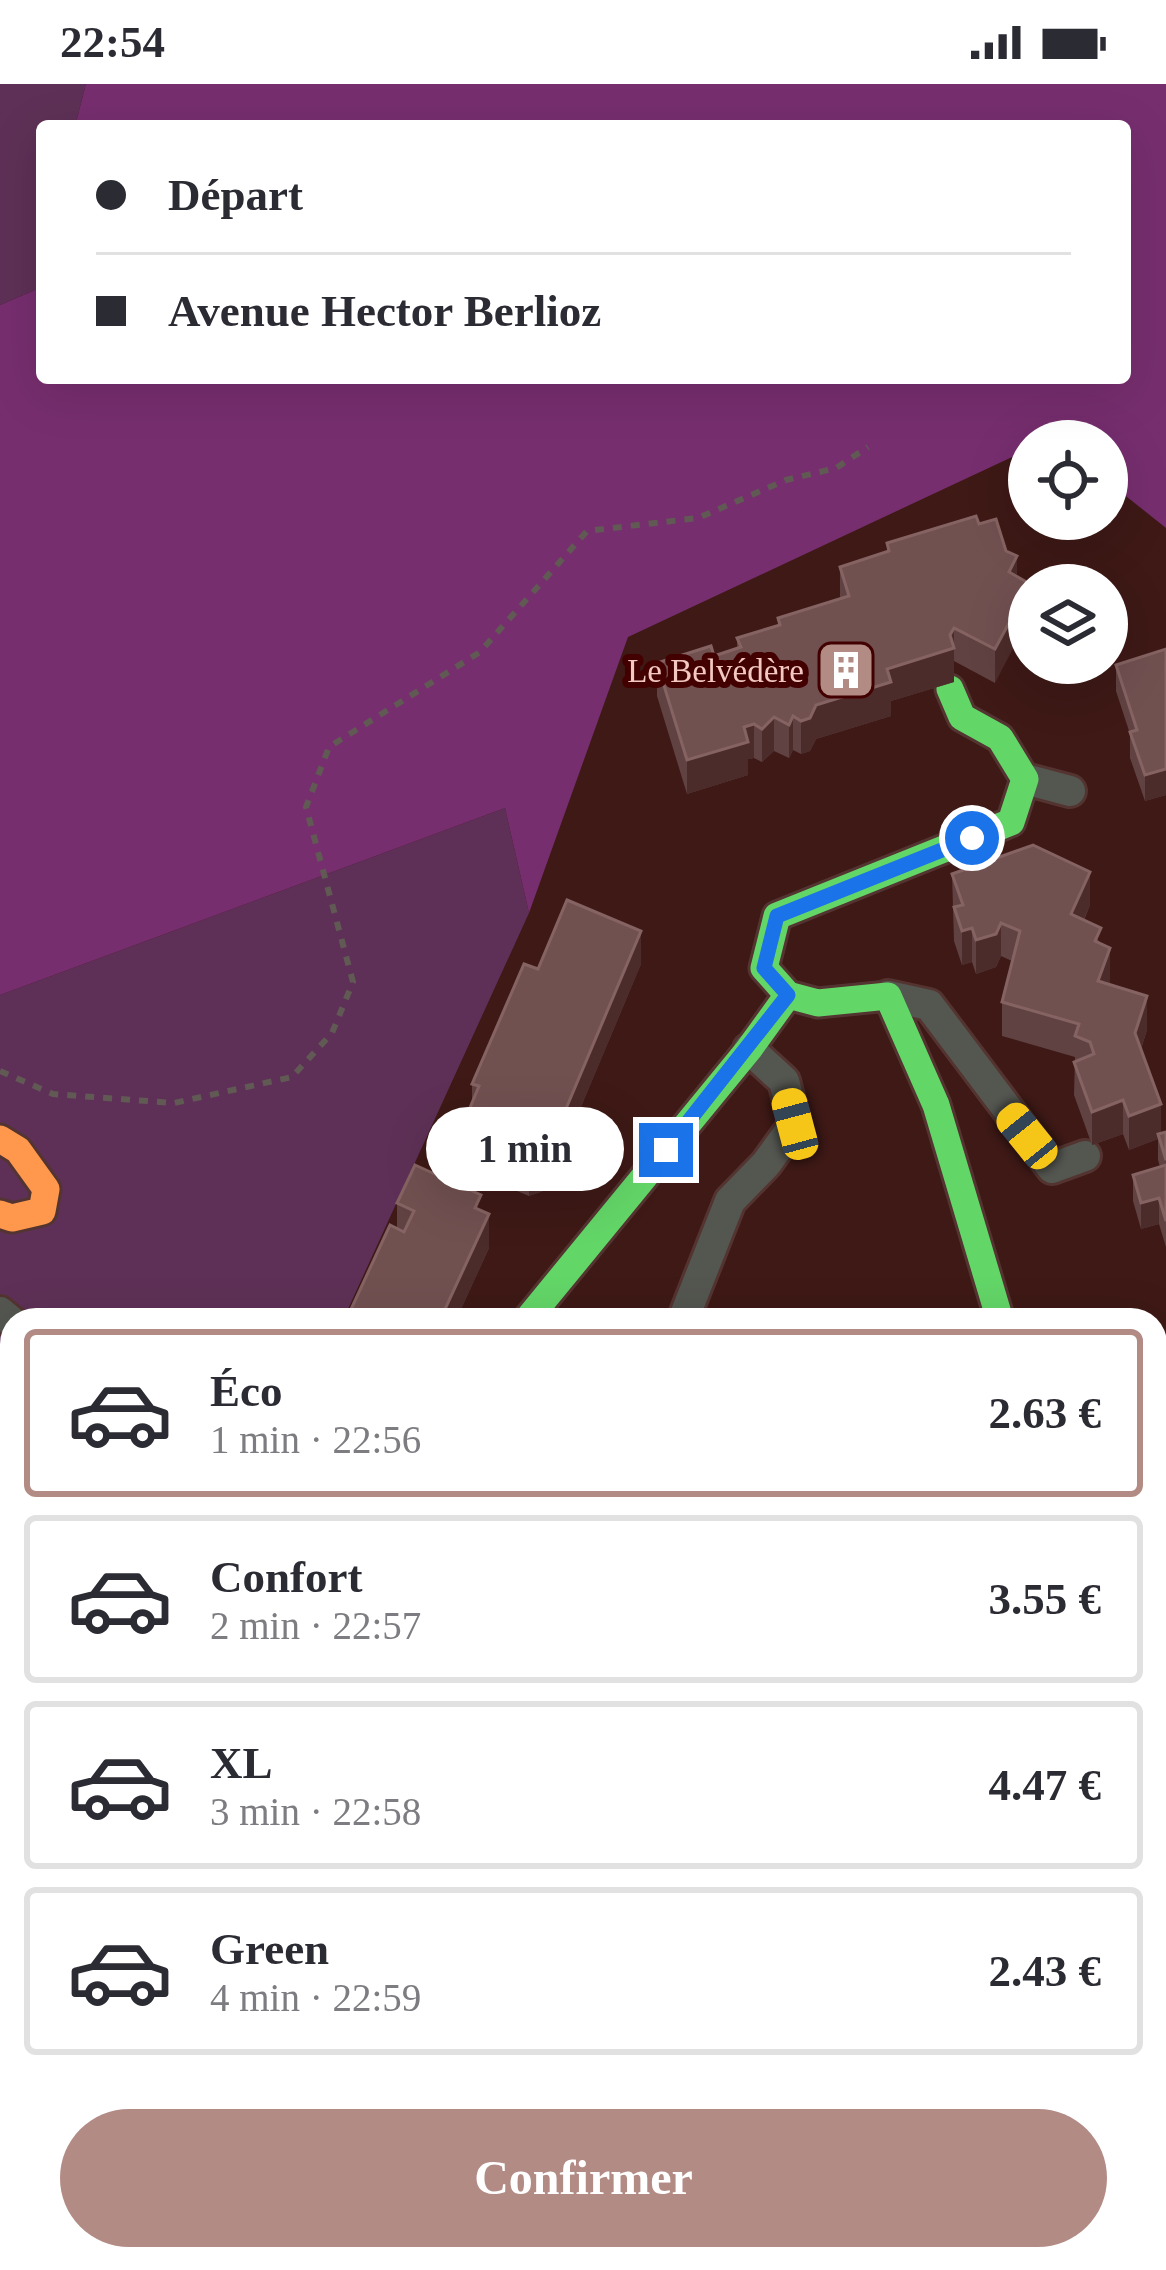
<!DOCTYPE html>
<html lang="fr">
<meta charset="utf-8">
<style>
body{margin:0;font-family:"Times New Roman",serif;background:#f2f2f3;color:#2b2b33;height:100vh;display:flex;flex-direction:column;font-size:45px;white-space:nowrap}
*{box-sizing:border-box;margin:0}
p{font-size:39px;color:#7c7c81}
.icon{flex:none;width:66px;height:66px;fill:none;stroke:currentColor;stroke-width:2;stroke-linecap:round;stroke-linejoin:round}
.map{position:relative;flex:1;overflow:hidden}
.details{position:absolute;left:0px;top:1224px;width:1167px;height:963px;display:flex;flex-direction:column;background:#fff;border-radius:36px 36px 0 0;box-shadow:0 12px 48px #0002}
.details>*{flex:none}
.top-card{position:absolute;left:36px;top:36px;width:1095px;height:264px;border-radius:12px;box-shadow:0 12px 48px #0002;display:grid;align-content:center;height:264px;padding:0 60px;background:#fff}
.tools{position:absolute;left:1008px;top:336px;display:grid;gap:24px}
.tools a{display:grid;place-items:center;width:120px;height:120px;border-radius:50%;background:#fff;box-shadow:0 12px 48px #0002;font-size:60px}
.end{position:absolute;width:54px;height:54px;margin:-27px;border:15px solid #1a73e8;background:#fff;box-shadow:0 0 0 6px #fff}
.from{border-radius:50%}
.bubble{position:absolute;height:84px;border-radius:42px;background:#fff;box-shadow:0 12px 48px #0002;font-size:39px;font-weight:800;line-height:84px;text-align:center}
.car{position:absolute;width:36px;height:72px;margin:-36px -18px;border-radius:15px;box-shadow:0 0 9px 3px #0007;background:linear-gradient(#f5c518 24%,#345 0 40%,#f5c518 0 76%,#345 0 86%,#f5c518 0)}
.top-card b{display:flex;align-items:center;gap:42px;height:114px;font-size:45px}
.top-card b+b{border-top:3px solid #e1e1e2}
.top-card i{width:30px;height:30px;background:#2b2b33}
ul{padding:21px 0 0;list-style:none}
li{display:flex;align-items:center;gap:36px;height:168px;margin:0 24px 18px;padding:0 36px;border:6px solid #e1e1e2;border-radius:12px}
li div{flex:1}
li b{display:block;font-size:45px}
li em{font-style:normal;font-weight:800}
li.on{border-color:#b38b85}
li>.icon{width:108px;height:108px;stroke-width:1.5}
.primary-button{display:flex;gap:24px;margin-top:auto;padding:24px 60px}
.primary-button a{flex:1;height:138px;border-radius:72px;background:#b38b85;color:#fff;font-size:48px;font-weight:800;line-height:138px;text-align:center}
.status{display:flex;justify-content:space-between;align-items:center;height:84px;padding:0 60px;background:#fff;direction:ltr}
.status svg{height:33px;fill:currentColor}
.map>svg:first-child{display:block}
</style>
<div class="status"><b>22:54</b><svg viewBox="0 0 49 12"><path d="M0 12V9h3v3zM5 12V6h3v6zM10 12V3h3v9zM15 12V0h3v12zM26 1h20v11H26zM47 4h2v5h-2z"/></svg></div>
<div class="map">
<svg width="1166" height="2186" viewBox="0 0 1166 2186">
<rect width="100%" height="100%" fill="#3e1916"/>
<g fill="#5e3057">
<path d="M0 0H86L75 42H42V203L0 221Z"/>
<path d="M505 724 529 829 343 1236H12V2175H1079L1080 2186H0V911Z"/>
<path d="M1155 2013 1166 2016V2099L1155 2108Z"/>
</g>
<path fill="#772e6f" d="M86 0H1166V444L1107 397V357H1029V365L628 553 529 829 505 724 0 911V221L42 203V294H1125V42H75Z"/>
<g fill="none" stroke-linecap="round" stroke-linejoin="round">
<g stroke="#543431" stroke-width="36">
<g id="street">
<path d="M1025 695 1070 707"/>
<path d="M888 912 929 921 1052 1084 1085 1072"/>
<path d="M0 1228 12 1238"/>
<path d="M683 1236 730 1117 766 1080 795 1040 784 997 749 965"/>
<path d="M1155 1465 1166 1464"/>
<path d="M1155 1789 1166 1785"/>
<path d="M1155 1990 1166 1994"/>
</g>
</g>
<g stroke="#543431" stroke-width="33">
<g id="fast">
<path d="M788 911 764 884 777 832 1011 738 1025 695 1000 654 962 633 950 605"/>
<path d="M788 911 818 919 888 912 936 1021 1000 1236"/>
<path d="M527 1236 749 965 788 911"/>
</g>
</g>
<g stroke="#543431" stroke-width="33">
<path id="slow" d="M0 1055 18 1066 46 1105 42 1127 12 1134 0 1130"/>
</g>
<g stroke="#615954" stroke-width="6" stroke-dasharray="9 9" stroke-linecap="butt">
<path d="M0 987 53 1010 174 1019 292 993 332 949 353 898 306 723 329 663 480 568 587 447 698 434 786 396 836 384 868 363"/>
<path d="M0 1417 12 1409"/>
<path d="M0 1804 12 1808"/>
<path d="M230 2186 239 2175"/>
</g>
<use href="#street" stroke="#545650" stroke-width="30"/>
<use href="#fast" stroke="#63d668" stroke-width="27"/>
<use href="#slow" stroke="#ff974d" stroke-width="27"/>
</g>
<g fill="#614243">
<path d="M996 435 995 599 954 577V598L891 617V632L816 655 810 667 801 670 793 666 789 674 774 667 762 678 754 674 748 675V691L687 710 657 612V579L714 572 737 564V554L778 541V534L840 514V483L887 467V459L979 440Z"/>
<path d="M1166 565V711L1145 717 1130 674V650L1116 607V581Z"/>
<path d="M952 790 1090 821 1084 836 1101 860 1110 898 1109 901 1147 946 1141 965 1161 1049 1166 1048V1163L1159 1140 1141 1145 1133 1117V1091L1160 1083 1158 1076V1055L1129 1066 1123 1050 1092 1061 1074 1011 1075 973 1002 952V918L1012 877 1001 872 996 883 976 890 972 878 962 881 954 857Z"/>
<path d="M641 880 546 1106 529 1112 491 1096V1089L462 1076V1043L472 1018V1000L538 885Z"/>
<path d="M397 1119 481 1126 489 1164 456 1236H346L397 1145Z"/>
<path d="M1155 1482 1166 1502V1585L1155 1586Z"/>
</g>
<g fill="#4c2c2b">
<path d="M1017 472V506L1009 488Z"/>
<path d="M1030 500 1029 534 995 599V565Z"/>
<path d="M954 544V598L891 617V632L816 655 810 667 801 670V637L816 621 950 551Z"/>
<path d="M793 632V666L789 674V641Z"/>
<path d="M774 633V667L762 678V645Z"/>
<path d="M754 640V674L748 675V691L687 710V676L744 643Z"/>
<path d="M1166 685V711L1145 717V691Z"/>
<path d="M1090 788V821L1071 863V830Z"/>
<path d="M1001 839V872L996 883 976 890V856Z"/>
<path d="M972 844V878L962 881V847Z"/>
<path d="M641 847V880L546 1106 529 1112V1079Z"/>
<path d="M1110 864V898L1098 931V897Z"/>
<path d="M1147 912V946L1135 982V949Z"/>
<path d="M1123 1016V1050L1092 1061V1028Z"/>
<path d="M1161 1020V1054L1158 1050V1055L1129 1066V1032Z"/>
<path d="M1159 1114V1140L1141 1145V1119Z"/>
<path d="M489 1130V1164L456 1236H440Z"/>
<path d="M1166 1392V1410L1155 1416V1398Z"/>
</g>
<g fill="#715050" stroke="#856362" stroke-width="3">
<path d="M976 432 979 440 996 435 1006 467 1017 472 1009 488 1030 500 995 565 954 544 950 551 954 564 887 585 891 598 816 621 810 634 801 637 793 632 789 641 774 633 762 645 754 640 744 643 748 658 687 676 657 579 711 562 714 572 741 563 737 554 780 541 778 534 849 512 840 483 889 467 887 459Z"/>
<path d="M1166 565V685L1145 691 1130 648 1137 646 1116 581Z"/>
<path d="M1033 761 1090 788 1071 830 1101 844 1095 857 1110 864 1098 897 1147 912 1135 949 1161 1020 1129 1032 1123 1016 1092 1028 1074 978 1094 970 1090 958 1075 952 1079 940 1002 918 1020 847 1001 839 996 850 976 856 972 844 962 847 954 823 963 821 952 790Z"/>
<path d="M567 816 641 847 546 1072 529 1079 491 1063 494 1057 462 1043 479 1002 472 1000 524 880 538 885Z"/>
<path d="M1166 1048V1076L1158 1050Z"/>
<path d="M415 1081 481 1111 475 1124 489 1130 440 1236H346L390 1141 404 1148 414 1127 397 1119Z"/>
<path d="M1166 1081V1137L1159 1114 1141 1119 1133 1091Z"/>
<path d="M1166 1327V1392L1155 1398V1334Z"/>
<path d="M1161 1480 1166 1502V1551L1155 1553V1482Z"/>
<path d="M1166 2167V2186H1150L1148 2175H1155V2168Z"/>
</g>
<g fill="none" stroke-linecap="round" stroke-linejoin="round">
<path stroke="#1a73e8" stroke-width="15" d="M666 1066 788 911 764 884 777 832 972 754"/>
</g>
<defs>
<g id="building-square" transform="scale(3)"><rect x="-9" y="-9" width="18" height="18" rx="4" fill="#b38b85" stroke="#420000"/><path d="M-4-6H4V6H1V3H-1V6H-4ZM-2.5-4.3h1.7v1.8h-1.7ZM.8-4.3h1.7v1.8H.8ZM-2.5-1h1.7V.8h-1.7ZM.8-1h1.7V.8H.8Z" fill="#fff"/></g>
</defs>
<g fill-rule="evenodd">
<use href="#building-square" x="846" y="586"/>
</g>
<g text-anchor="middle" stroke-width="12" stroke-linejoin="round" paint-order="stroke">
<g font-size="33" fill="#f2c8c1" stroke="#420000" text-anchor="end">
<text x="804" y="598">Le Belvédère</text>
</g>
</g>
</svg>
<div class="tools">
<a><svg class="icon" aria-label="locate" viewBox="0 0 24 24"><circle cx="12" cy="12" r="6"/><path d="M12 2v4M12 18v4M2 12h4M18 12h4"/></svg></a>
<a><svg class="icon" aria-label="layers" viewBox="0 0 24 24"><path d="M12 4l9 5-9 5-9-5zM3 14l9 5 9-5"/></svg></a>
</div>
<i class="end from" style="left:972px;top:754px"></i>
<i class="end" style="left:666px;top:1066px"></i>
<div class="bubble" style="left:426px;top:1023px;width:198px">1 min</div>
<i class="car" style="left:795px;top:1040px;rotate:345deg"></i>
<i class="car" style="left:1027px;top:1052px;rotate:321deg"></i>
<div class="top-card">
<b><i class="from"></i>Départ</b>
<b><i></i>Avenue Hector Berlioz</b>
</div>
<section class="details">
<ul>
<li class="on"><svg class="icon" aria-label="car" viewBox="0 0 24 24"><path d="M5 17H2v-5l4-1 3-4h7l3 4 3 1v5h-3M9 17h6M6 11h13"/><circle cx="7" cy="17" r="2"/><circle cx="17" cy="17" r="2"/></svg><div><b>Éco</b><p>1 min · 22:56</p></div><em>2.63 €</em></li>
<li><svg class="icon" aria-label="car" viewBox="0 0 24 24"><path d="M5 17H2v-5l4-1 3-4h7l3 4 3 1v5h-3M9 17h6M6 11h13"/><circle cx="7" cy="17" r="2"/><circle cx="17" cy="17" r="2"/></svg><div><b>Confort</b><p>2 min · 22:57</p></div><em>3.55 €</em></li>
<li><svg class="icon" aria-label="car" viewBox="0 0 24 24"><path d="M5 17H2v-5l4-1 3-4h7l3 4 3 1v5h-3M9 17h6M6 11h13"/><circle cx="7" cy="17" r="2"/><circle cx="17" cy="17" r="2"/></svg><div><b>XL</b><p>3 min · 22:58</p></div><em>4.47 €</em></li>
<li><svg class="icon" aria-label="car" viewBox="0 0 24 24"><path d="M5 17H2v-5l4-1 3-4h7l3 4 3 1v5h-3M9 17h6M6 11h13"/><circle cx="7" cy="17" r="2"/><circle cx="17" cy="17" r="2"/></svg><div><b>Green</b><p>4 min · 22:59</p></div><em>2.43 €</em></li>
</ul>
<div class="primary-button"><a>Confirmer</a></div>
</section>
</div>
